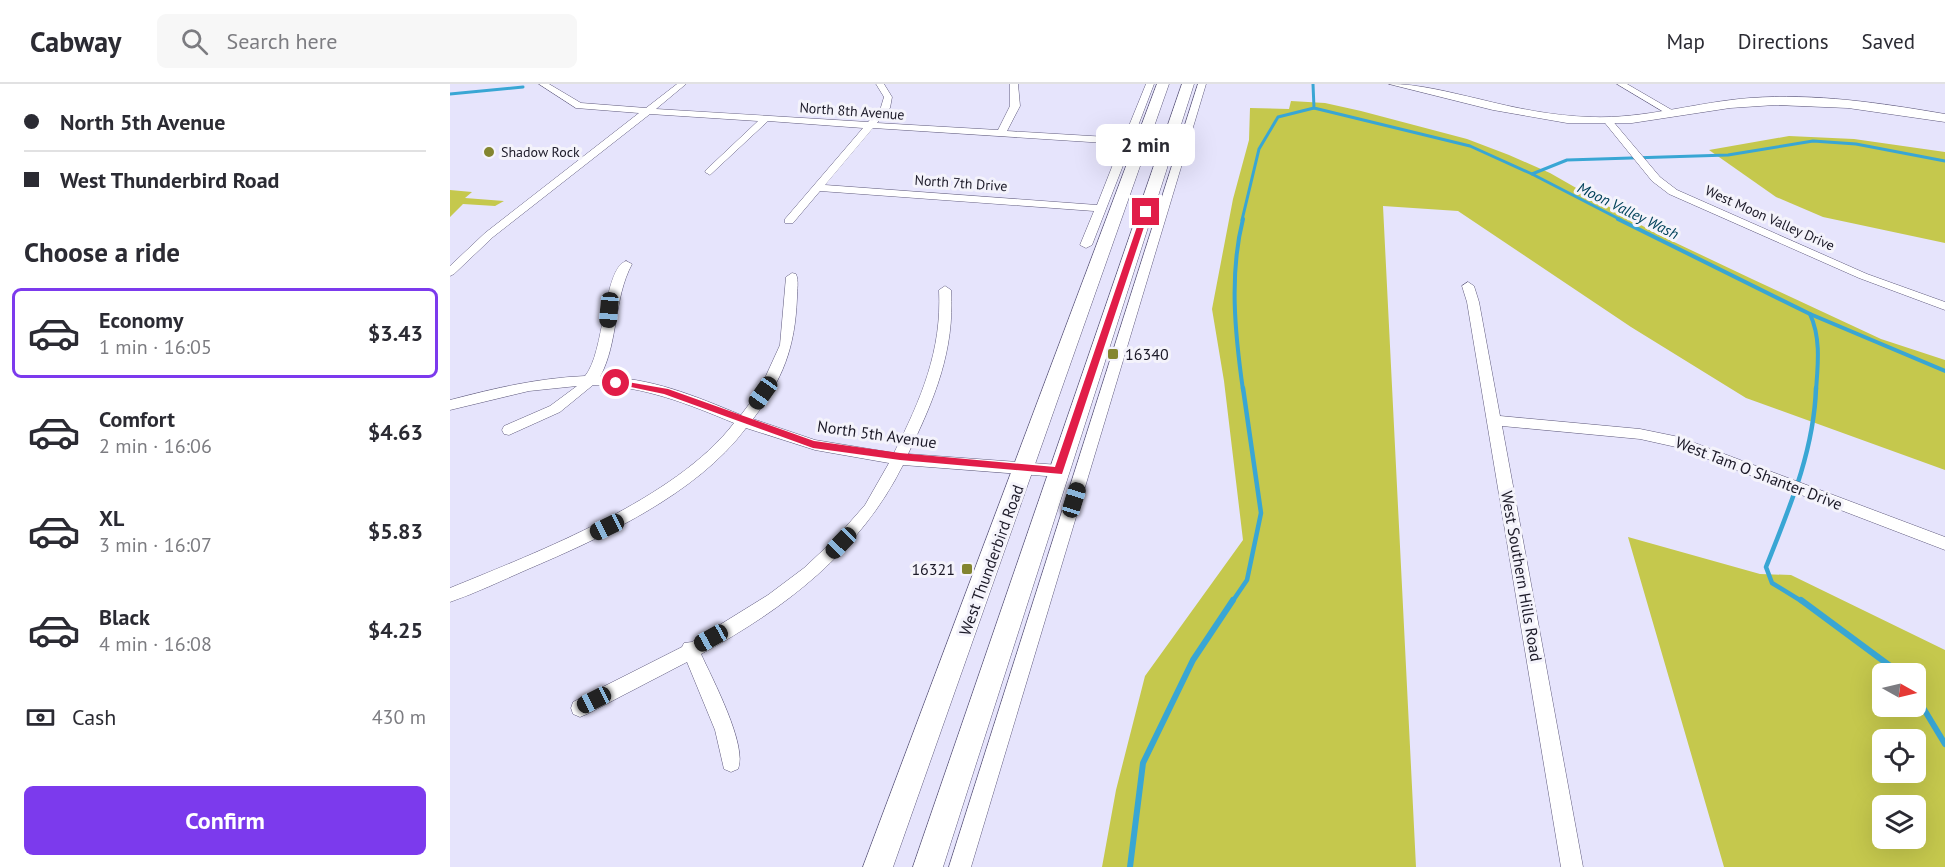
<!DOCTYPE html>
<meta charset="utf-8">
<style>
body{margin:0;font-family:"PT Sans",sans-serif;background:#f7f7f7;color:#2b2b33;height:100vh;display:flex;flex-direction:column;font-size:22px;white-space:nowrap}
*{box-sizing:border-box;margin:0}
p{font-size:20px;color:#7c7c81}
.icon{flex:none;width:33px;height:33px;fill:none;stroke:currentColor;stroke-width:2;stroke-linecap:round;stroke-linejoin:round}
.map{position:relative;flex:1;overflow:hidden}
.drawer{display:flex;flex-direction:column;background:#fff;width:450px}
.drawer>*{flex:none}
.banner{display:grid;align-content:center;height:132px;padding:0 24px;background:#fff}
.needle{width:39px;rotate:98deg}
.controls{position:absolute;left:1422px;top:579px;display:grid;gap:12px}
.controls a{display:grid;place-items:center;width:54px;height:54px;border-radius:9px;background:#fff;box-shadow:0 6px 24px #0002;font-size:30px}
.end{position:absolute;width:27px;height:27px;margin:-14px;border:8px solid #e11d48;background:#fff;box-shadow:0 0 0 3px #fff}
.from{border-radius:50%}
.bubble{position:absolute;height:42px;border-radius:9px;background:#fff;box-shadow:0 6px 24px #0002;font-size:20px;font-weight:700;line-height:42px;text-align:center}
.car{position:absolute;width:18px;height:36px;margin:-18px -9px;border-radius:8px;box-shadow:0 0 4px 2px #0007;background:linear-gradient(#222 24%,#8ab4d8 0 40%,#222 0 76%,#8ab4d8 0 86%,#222 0)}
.banner b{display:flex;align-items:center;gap:21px;height:57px;font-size:22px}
.banner b+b{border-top:2px solid #e1e1e2}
.banner i{width:15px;height:15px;background:#2b2b33}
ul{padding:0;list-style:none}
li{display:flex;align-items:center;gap:18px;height:90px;margin:0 12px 9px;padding:0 12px;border:3px solid transparent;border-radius:9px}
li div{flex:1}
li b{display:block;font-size:22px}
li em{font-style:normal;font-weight:700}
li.on{border-color:#7c3aed}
li>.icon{width:54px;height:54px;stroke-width:1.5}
h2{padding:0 24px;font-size:27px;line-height:72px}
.pay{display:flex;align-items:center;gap:15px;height:66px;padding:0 24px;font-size:22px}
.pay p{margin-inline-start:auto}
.action{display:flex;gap:12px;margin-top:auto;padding:12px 24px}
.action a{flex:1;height:69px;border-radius:9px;background:#7c3aed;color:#fff;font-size:24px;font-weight:700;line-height:69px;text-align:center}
header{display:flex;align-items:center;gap:36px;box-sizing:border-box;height:84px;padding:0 30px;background:#fff;border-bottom:2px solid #e1e1e2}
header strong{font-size:28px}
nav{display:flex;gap:33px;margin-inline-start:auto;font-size:21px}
.search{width:420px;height:54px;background:#f7f7f7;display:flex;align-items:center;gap:15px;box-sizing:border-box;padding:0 21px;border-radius:9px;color:#7c7c81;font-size:22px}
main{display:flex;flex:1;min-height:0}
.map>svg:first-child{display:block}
</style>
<header>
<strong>Cabway</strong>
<div class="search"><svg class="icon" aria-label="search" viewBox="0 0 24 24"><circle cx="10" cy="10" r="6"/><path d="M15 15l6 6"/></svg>Search here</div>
<nav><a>Map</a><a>Directions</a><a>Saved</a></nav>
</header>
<main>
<section class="drawer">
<div class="banner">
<b><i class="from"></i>North 5th Avenue</b>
<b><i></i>West Thunderbird Road</b>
</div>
<h2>Choose a ride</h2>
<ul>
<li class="on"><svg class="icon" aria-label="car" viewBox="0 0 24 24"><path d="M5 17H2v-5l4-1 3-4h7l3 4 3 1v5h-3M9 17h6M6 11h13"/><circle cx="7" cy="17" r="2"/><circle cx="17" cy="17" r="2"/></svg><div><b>Economy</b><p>1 min · 16:05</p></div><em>$3.43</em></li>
<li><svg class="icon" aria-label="car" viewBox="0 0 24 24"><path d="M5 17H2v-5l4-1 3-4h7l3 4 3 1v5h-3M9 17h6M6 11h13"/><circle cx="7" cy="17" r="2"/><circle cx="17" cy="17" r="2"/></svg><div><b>Comfort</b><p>2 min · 16:06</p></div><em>$4.63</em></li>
<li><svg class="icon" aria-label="car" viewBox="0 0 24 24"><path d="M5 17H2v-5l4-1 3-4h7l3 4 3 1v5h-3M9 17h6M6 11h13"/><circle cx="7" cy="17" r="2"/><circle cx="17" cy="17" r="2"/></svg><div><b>XL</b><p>3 min · 16:07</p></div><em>$5.83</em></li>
<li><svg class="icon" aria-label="car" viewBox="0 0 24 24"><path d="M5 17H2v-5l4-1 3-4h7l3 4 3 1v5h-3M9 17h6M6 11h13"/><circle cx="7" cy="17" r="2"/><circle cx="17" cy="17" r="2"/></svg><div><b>Black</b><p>4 min · 16:08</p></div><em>$4.25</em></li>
</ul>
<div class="pay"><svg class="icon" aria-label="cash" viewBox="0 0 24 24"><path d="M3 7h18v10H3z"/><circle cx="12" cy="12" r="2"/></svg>Cash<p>430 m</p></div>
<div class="action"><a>Confirm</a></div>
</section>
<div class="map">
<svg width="1495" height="783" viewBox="0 0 1495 783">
<rect width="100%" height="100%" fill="#e6e4fc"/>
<g fill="#c5c84d" fill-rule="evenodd">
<path d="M841 17 875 19 911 27 1017 55 1059 71 1100 89 1205 149 1302 195 1431 255 1495 276V386L1296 314 1181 243 1008 127 933 122 966 783H652L666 706 695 592 793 456 774 297 762 225 783 115 799 56 800 24 839 25Z"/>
<path d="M1339 52 1404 55 1495 68V159L1373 133 1326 113 1259 66Z"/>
<path d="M0 106 22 108 15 114 54 117 45 122 13 120 0 133Z"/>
<path d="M1178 453 1310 490 1341 491 1495 566V783H1274ZM1432 590H1466V622H1432ZM1432 656H1466V688H1432ZM1432 722H1466V754H1432Z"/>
</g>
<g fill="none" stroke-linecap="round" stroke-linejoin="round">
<g stroke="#39a6d4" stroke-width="3">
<path d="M863 0 864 24 1020 62 1082 90 1171 136"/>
<path d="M0 10 73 3"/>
<path d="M1082 90 1117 76 1278 71 1363 57 1406 60 1495 77"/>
<path d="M792 136 809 65 828 33 864 24"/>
</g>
<g stroke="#39a6d4" stroke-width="4">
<path d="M793 135C779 190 785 250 793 306"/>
<path d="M1168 135 1360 230 1495 287"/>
<path d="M1360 230C1371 254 1368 280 1366 306"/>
</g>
<g stroke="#39a6d4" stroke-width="4.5">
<path d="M782 518 797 496 811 429 793 304"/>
<path d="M1353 518 1322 499 1316 483C1339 425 1364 367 1366 304"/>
</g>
<g stroke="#39a6d4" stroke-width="6">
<path d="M1351 516 1451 590"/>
<path d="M1466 612 1495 660"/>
<path d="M680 783 693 679 743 576 783 516"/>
</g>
<g stroke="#5f5a7d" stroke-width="1">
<g id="street">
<path d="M89 0H99L131 19 196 24 227 0H236L206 25 418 38 431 23 434 13 426 0H434L442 13 440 24 427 39 548 46 560 22V0H568L570 22 557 47 674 54 696 0H704L683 55 716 57 721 60 716 63 681 61 642 161 636 164 630 161 644 127 370 107 343 139H335V135L413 44 318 37 260 91 255 88 256 86 308 37 200 30 43 153 4 190 0 192V182L35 149 189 29 126 24ZM423 44 671 60 647 121 375 101Z"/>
<path d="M748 0H756L521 783H499Z"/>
<path d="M1167 0H1177L1227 29 1219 31Z"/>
<path d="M1158 34 1161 35 1210 93 1227 106 1417 190 1495 218V226L1409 194 1219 110 1202 97 1155 39 1153 37Z"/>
<path d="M176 177 182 180C163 216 169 257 150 293 200 293 245 312 291 331L309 307 330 261 336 193 342 189 346 190C349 197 347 206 347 214 345 264 333 295 303 335L365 356 444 369C471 315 492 267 489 206L495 202 501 206C505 267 484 316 458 370L609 381 616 387 609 393 453 381C410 467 335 525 251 570 262 594 298 662 288 685L281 688 274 685 265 646 237 578 137 630 130 633 123 630 121 624 123 618 232 563 234 559 242 558 318 511 354 484 386 454 415 421 439 379 365 366 296 344C246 411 151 454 76 486 51 497 26 509 0 518V504C88 468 226 415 284 339 238 320 194 302 143 301L110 328 59 351 54 350 52 346 54 342 100 322 127 302 79 307 0 326V316C45 304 89 294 135 292 155 269 153 184 176 177Z"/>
<path d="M1018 198 1024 202 1029 218 1050 332 1190 345 1229 353 1495 453V466L1226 363 1190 355 1052 342 1133 783H1111L1017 218 1012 202Z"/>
</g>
</g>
<g stroke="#5f5a7d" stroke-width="1">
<g id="secondary">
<path d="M707 0H719L443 783H413Z"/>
<path d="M732 0H744L493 783H463Z"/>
<path d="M939 0C970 0 998 8 1029 15 1065 24 1103 32 1141 33 1195 35 1247 18 1300 14 1365 9 1431 19 1495 30V38L1398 24 1325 21 1280 24 1182 39H1117L1043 26Z"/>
</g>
</g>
<use href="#street" fill="#fff" fill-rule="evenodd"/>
<use href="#secondary" fill="#fff" fill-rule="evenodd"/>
</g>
<path fill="#e11d48" d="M696 125 699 128 612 390 450 376 363 364 214 310 162 299 166 296 218 305 364 357 450 369 605 383 692 128Z"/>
<g fill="#83852f" stroke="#f4f3fb" stroke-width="2">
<circle cx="39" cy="68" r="6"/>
<rect x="657" y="264" width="12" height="12" rx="3"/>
<rect x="511" y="479" width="12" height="12" rx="3"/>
</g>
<g text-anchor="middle" stroke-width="6" stroke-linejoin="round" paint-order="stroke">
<g font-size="14" fill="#1b1927" stroke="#f4f3fb">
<text transform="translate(402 27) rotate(4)" y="5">North 8th Avenue</text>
<text transform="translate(511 99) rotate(4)" y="5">North 7th Drive</text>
<text transform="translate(1320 134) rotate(24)" y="5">West Moon Valley Drive</text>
</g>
<g font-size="14" fill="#1b1927" stroke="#f4f3fb" text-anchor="start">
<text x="51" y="73">Shadow Rock</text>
</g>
<g font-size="15" font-style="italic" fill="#01425a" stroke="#f4f3fb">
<text transform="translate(1178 127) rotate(26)" y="5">Moon Valley Wash</text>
</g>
<g font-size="16" fill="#1b1927" stroke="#f4f3fb" text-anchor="start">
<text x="675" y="276">16340</text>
<text x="505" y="491" text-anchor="end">16321</text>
</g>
<g font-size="16" fill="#1b1927" stroke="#f4f3fb">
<text transform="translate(427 350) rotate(8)" y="6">North 5th Avenue</text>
<text transform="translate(1309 389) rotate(21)" y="6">West Tam O Shanter Drive</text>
<text transform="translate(541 476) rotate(-70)" y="6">West Thunderbird Road</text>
<text transform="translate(1072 492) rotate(80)" y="6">West Southern Hills Road</text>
</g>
</g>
</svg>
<div class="controls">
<a><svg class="needle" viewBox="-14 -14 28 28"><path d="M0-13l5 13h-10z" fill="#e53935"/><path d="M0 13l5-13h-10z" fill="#7c7c81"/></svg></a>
<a><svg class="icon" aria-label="locate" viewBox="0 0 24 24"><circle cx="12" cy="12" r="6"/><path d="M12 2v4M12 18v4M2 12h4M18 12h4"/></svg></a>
<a><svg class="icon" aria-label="layers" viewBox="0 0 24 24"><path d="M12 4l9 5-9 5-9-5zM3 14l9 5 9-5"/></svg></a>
</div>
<i class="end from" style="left:166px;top:299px"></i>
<i class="end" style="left:696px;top:128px"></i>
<div class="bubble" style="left:646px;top:40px;width:99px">2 min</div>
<i class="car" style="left:159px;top:226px;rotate:185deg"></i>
<i class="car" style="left:313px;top:309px;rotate:215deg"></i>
<i class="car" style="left:624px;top:416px;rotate:17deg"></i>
<i class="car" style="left:157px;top:443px;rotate:244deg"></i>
<i class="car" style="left:391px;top:459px;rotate:224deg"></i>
<i class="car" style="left:261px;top:554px;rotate:241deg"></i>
<i class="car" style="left:144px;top:616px;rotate:243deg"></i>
</div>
</main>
